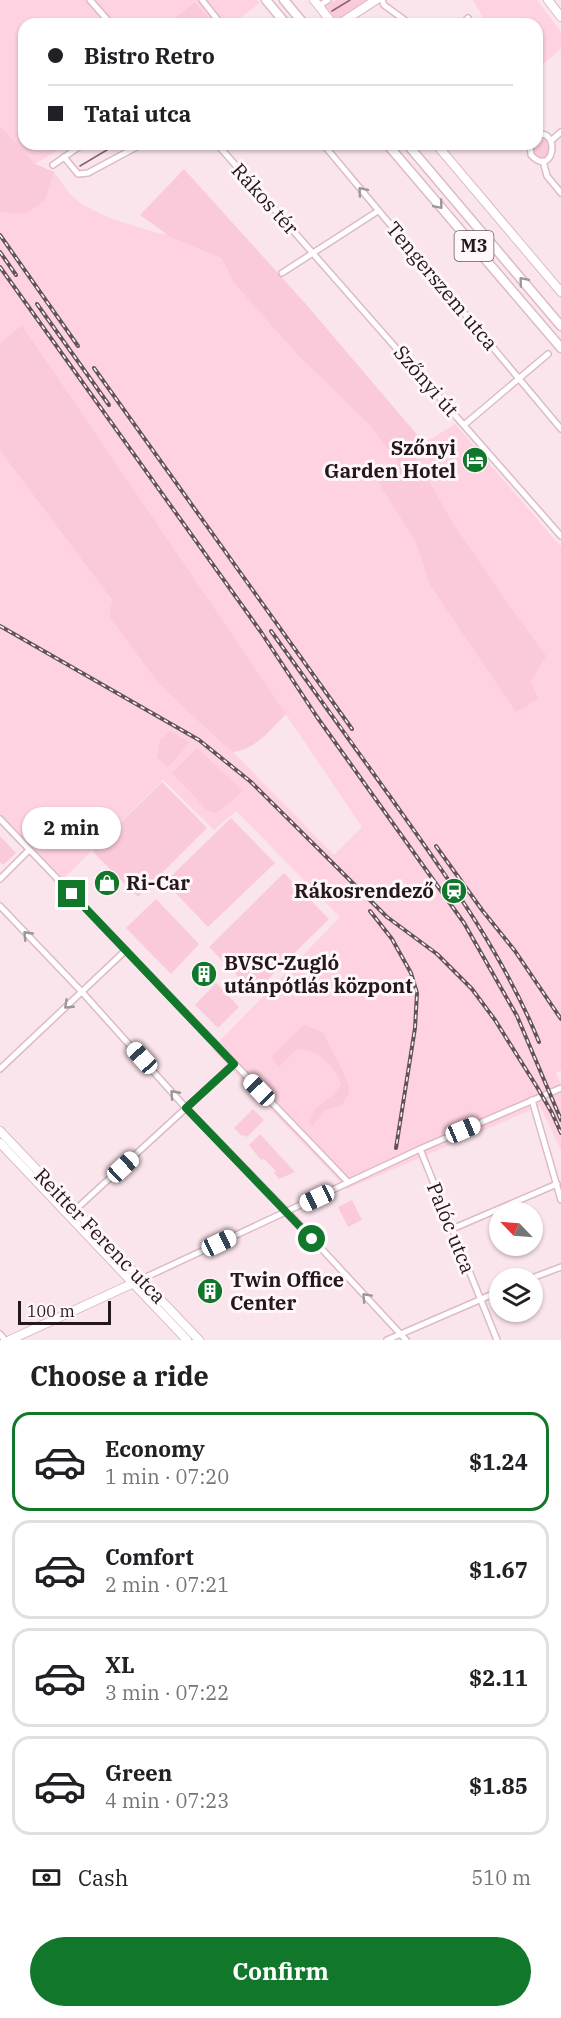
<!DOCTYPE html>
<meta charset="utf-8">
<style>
body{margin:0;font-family:"IBM Plex Serif",serif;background:#f6f6f6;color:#202124;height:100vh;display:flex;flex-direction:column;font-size:22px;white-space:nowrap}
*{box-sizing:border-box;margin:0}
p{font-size:20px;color:#757577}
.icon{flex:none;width:33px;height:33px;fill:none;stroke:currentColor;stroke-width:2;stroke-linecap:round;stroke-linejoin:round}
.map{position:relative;height:1340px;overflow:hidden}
.drawer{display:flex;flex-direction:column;background:#fff;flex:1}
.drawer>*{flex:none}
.top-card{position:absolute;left:18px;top:18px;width:525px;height:132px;border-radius:18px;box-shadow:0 2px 4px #0004;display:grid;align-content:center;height:132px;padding:0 30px;background:#fff}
.needle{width:39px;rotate:295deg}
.controls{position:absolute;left:489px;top:1202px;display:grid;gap:12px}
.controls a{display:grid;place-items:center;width:54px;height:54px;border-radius:50%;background:#fff;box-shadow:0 2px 4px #0004;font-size:30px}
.scale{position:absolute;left:18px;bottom:15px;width:93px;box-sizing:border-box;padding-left:6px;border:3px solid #24181c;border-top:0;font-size:16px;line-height:21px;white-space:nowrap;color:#24181c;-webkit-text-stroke:4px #fff7f9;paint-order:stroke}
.end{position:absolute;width:27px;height:27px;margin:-14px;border:8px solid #11772a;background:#fff;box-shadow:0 0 0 3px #fff}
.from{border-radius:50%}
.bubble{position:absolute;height:42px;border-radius:21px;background:#fff;box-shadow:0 2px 4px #0004;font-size:20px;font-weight:700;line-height:42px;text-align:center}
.car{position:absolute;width:18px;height:36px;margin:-18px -9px;border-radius:8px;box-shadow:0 0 4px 2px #0007;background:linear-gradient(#fff 24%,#345 0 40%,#fff 0 76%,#345 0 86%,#fff 0)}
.top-card b{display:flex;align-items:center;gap:21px;height:57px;font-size:22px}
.top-card b+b{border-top:2px solid #e0e0e0}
.top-card i{width:15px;height:15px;background:#202124}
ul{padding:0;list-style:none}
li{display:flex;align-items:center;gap:18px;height:99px;margin:0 12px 9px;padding:0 18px;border:3px solid #e0e0e0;border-radius:18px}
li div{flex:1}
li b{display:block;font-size:22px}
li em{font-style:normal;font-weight:700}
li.on{border-color:#11772a}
li>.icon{width:54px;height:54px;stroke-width:1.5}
h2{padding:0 30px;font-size:27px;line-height:72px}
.pay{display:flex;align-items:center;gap:15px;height:66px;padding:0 30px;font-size:22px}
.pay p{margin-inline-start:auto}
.cta{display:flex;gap:12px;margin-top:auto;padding:12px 30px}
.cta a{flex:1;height:69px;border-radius:36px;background:#11772a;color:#fff;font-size:24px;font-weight:700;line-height:69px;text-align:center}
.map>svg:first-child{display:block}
</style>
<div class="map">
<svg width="561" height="1340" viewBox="0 0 561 1340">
<rect width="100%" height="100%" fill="#fbe5ec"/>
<g fill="#fed2e0">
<path d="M0 0H257L260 3 232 24H24V144H68L35 164 54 172 69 193 83 205 109 218 154 232 212 242 304 302 424 443 455 424 561 547V1070L556 1073 561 1085V1150L540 1106 347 1189 212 1049 340 917 236 811 214 830 163 780 58 884 0 825V451L112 600 109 617 158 683 233 752 334 855 362 827 22 325 0 343Z"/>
<path d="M473 0H537L561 32V49L537 69V24H487Z"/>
</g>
<g fill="#facada">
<path d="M336 0H370L331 24 318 12Z"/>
<path d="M195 2 214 24H177L173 20Z"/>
<path d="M0 126 35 164 54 172 45 200 26 214 0 212Z"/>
<path d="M541 136 548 138 553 151C546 157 540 162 533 153L532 144H537V138Z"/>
<path d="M184 169 304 302 424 443 413 453 454 525 518 618 546 656 531 681 538 699 516 712 430 585 416 542 378 482 398 463 370 425 298 355 234 283 222 258 172 238 140 215Z"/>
<path d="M22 325 286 714C270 730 256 749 233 752L225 746 158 683 109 617 112 600 0 451V343Z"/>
<path d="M171 731 190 742 168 767 157 757 160 740Z"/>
<path d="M197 748 242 790 234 800 216 813 207 810 172 773Z"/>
<path d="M162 782 207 828 138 897 92 851Z"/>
<path d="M231 818 275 863 208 927 165 882Z"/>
<path d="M0 836 16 853 3 865 0 862Z"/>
<path d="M284 873 329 919 254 993 209 947Z"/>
<path d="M156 899 199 944 171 974 126 928Z"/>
<path d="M216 983 239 1007 218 1028 195 1005Z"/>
<path d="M304 1025 323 1032C328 1046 351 1080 349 1092 348 1096 344 1101 342 1105L325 1110 312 1126 309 1123 315 1109 333 1095 341 1085C335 1065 318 1049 297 1049L279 1067 271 1057Z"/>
<path d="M253 1109 264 1120 247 1137 244 1135 242 1136 234 1128Z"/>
<path d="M260 1134 295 1172 279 1179 274 1173 276 1171 264 1159 261 1160 249 1145Z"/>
<path d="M352 1200 362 1220 348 1227 338 1207Z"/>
</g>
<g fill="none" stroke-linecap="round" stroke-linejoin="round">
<g stroke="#8b606f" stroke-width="1.5">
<path d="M332 11 350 0"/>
<path d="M80 166 117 144"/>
</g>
<g stroke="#ddbac5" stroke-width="8">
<g id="street">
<path d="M90 0 111 24"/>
<path d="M202 0 221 24"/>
<path d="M382 0 384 5 410 24"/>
<path d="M319 6 328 0"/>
<path d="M462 24 468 18"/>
<path d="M553 139 561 132"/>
<path d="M217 144 561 536"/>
<path d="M323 144 561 429"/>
<path d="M530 144 531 155C554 179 561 128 537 135"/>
<path d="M64 157 78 174 88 173 142 144"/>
<path d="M543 161 547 176 561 193"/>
<path d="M53 165 83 144"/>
<path d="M282 273 378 211"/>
<path d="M464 425 548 354"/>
<path d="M0 819 348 1182"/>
<path d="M0 879 29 850"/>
<path d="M0 906 82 992 186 1108 294 1219 406 1340"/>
<path d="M0 1069 126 950"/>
<path d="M532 1100 561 1200"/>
<path d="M420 1149 497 1340"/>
<path d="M74 1211 234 1064"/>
<path d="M452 1229 557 1184"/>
<path d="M532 1278 561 1267"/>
<path d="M142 1279 420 1149 561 1088"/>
<path d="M0 1334 5 1340"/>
<path d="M387 1340 500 1291"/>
</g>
</g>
<g stroke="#ddbac5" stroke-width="10">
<g id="secondary">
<path d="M314 0 333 24"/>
<path d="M548 0 561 17"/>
<path d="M339 24 376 0"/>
<path d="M436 144 561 292"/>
<path d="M0 1131 199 1340"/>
<path d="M0 1143 187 1340"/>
<path d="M10 1340 138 1281"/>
</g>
</g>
<g stroke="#ddbac5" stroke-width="11">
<g id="primary">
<path d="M266 0 286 24"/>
<path d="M284 0 304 24"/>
<path d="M387 144 561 348"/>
<path d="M407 144 561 326"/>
</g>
</g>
<use href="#street" stroke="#fff" stroke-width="5"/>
<use href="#secondary" stroke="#fff" stroke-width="8"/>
<use href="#primary" stroke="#fff" stroke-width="8"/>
<g stroke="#625358" stroke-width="4">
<g id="rail">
<path d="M0 235 78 346"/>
<path d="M0 252 16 275"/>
<path d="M0 267 261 632 317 717 464 923 517 1016 561 1120"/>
<path d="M37 304 109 405"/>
<path d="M94 368 352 729"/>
<path d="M0 626 199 740 251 782 387 917 437 954 472 989 495 1020 537 1087 552 1113 561 1133"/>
<path d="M271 631C313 689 355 747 396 805 450 881 504 956 539 1042"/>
<path d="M436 846 482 910 515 951 561 1019"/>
<path d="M370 911 392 939 411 973 417 993 415 1028 396 1148"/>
</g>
</g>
<use href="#rail" stroke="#fff7f9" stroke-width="1.5" stroke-dasharray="4.5" stroke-linecap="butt"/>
</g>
<defs><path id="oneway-chevron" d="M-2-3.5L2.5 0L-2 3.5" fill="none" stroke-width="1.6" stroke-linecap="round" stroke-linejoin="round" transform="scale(1.5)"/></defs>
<g stroke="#9c9799">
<use href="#oneway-chevron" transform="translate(362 191) rotate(-130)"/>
<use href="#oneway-chevron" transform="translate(439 205) rotate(50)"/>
<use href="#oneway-chevron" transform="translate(523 281) rotate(-130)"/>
<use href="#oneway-chevron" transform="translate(27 935) rotate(-134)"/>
<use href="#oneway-chevron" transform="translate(68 1005) rotate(137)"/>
<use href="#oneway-chevron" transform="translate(174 1094) rotate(-132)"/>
<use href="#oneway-chevron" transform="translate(366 1297) rotate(-133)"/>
</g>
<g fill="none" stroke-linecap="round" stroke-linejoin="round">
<path stroke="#11772a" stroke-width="8" d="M72 894 234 1064 186 1108 312 1239"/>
</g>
<defs>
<g id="hotel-disc" transform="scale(1.35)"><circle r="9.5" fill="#11772a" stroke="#fff7f9"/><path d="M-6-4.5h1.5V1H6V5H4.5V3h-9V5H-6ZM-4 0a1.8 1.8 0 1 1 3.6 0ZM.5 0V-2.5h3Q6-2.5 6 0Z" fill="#fff"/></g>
<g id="shop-disc" transform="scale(1.35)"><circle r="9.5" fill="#11772a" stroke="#fff7f9"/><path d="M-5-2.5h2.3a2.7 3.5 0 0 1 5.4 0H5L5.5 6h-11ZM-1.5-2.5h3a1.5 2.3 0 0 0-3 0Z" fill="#fff"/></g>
<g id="station-disc" transform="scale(1.35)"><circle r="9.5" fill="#11772a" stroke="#fff7f9"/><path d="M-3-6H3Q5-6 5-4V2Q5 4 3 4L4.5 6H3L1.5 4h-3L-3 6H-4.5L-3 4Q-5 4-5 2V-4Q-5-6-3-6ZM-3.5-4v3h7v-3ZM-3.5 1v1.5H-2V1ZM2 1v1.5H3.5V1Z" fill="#fff"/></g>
<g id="building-disc" transform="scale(1.35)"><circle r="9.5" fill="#11772a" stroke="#fff7f9"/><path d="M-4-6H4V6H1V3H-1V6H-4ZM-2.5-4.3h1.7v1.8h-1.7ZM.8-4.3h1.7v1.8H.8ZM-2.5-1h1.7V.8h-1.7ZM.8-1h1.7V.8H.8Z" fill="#fff"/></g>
</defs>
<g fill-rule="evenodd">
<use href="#hotel-disc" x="475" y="460"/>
<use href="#shop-disc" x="107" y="883"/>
<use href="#station-disc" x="454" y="891"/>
<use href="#building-disc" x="204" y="974"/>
<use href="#building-disc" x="210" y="1291"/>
</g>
<g text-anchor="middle" stroke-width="6" stroke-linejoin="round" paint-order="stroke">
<rect fill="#fff7f9" stroke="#665b5e" stroke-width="1.5" x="454.5" y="231" width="39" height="30" rx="4.5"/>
<g font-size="18" font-weight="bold" fill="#24181c">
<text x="474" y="252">M3</text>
</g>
<g font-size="20" fill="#24181c" stroke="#fff7f9">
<text transform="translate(265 199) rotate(48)" y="7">Rákos tér</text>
<text transform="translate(442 286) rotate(50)" y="7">Tengerszem utca</text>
<text transform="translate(426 381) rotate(49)" y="7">Szőnyi út</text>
<text transform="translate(451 1228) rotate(68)" y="7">Palóc utca</text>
<text transform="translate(100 1236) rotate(46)" y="7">Reitter Ferenc utca</text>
</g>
<g font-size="20" font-weight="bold" fill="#24181c" stroke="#fff7f9" text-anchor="start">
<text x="456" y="455" text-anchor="end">Szőnyi<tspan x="456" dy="23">Garden Hotel</tspan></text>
<text x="126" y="890">Ri-Car</text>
<text x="434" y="898" text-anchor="end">Rákosrendező</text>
<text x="224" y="970">BVSC-Zugló<tspan x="224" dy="23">utánpótlás központ</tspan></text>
<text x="230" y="1287">Twin Office<tspan x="230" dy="23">Center</tspan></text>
</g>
</g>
</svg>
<div class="controls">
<a><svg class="needle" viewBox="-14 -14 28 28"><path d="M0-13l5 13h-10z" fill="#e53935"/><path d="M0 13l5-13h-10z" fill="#757577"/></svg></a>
<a><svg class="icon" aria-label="layers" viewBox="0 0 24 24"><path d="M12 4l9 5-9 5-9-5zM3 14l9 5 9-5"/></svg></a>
</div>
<div class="scale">100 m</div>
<i class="end from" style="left:312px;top:1239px"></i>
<i class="end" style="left:72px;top:894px"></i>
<div class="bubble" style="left:22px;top:807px;width:99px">2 min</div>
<i class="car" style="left:142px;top:1058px;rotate:318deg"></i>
<i class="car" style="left:259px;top:1090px;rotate:316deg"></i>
<i class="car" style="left:463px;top:1130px;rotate:67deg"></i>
<i class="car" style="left:123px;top:1167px;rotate:47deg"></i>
<i class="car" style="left:317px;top:1198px;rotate:245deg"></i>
<i class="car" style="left:219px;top:1243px;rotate:65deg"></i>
<div class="top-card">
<b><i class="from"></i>Bistro Retro</b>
<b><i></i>Tatai utca</b>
</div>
</div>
<section class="drawer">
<h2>Choose a ride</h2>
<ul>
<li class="on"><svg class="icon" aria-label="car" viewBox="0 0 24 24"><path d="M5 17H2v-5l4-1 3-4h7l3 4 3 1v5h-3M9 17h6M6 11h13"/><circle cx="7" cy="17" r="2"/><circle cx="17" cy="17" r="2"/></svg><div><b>Economy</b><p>1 min · 07:20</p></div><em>$1.24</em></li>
<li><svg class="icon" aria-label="car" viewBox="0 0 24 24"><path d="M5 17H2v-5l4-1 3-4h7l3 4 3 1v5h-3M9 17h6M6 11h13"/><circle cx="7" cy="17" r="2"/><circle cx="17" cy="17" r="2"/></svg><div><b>Comfort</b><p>2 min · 07:21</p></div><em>$1.67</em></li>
<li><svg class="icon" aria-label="car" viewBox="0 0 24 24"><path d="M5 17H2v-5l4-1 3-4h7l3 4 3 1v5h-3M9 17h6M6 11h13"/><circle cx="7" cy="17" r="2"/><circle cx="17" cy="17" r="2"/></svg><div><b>XL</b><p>3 min · 07:22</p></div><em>$2.11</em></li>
<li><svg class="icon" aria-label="car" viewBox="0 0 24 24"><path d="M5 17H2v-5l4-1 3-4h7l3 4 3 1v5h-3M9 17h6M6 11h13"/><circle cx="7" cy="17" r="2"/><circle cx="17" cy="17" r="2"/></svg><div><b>Green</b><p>4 min · 07:23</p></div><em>$1.85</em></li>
</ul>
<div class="pay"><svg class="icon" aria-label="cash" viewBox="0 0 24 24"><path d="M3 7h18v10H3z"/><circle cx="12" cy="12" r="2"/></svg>Cash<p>510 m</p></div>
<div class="cta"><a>Confirm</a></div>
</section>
